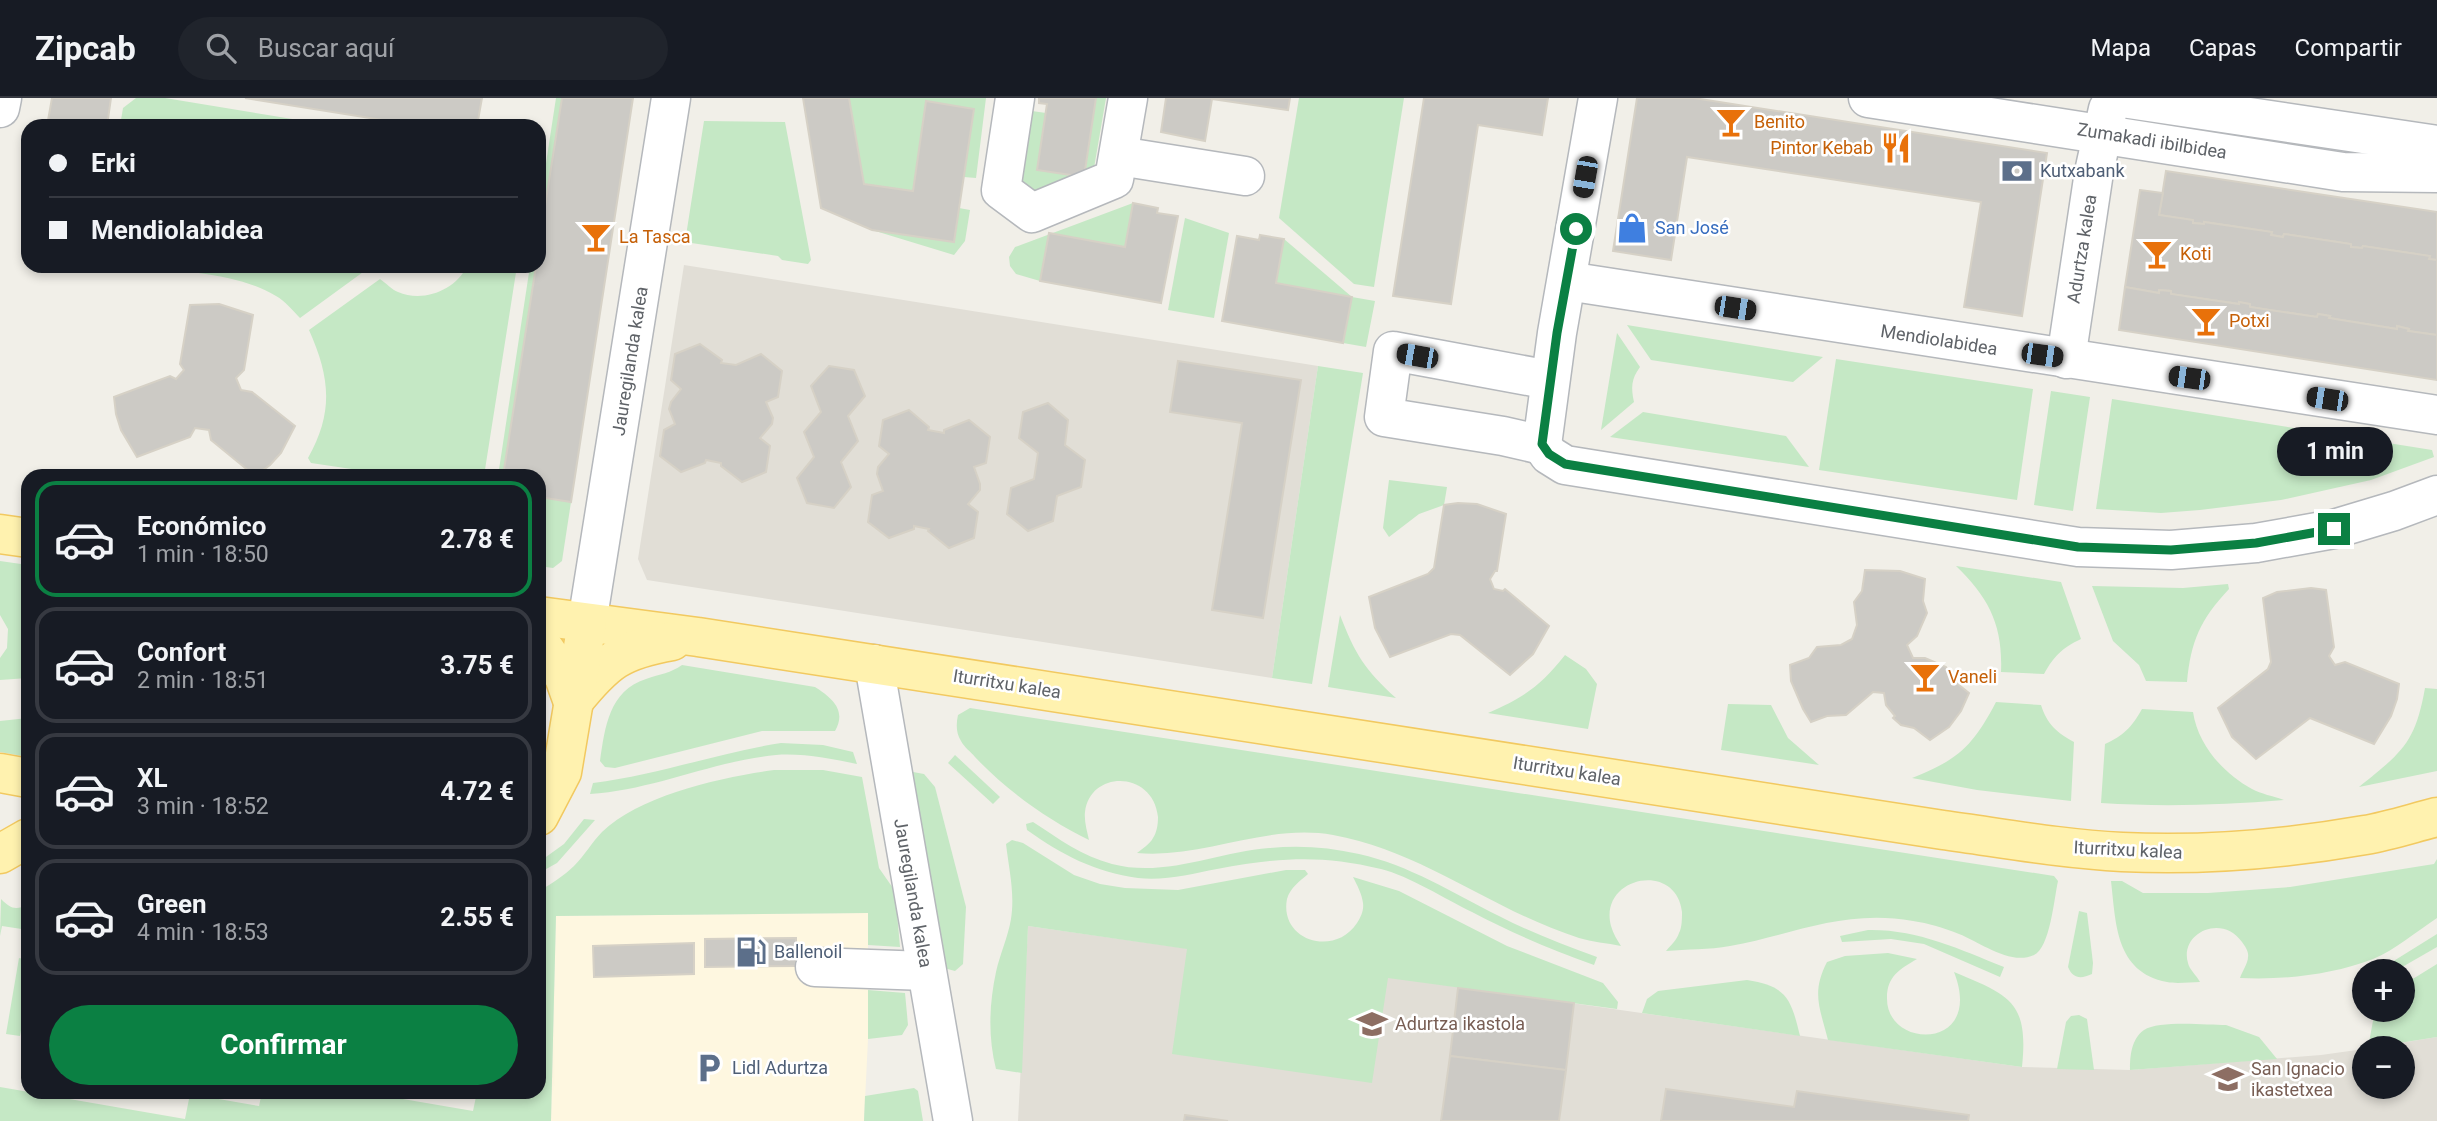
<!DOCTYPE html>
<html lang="es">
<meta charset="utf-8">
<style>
body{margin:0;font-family:Roboto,sans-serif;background:#20242c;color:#f1f3f6;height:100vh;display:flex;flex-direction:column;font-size:26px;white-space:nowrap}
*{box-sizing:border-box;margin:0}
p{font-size:23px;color:#9ea1a6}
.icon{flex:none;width:38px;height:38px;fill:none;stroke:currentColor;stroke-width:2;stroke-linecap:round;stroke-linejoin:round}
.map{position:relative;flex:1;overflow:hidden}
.drawer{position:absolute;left:21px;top:371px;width:525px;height:630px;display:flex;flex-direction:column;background:#171b24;border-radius:21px;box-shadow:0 4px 10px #0003}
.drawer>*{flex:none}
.top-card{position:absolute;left:21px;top:21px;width:525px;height:154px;border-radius:21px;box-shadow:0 4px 10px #0003;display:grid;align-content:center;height:154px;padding:0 28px;background:#171b24}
.fabs{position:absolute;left:2352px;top:861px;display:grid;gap:14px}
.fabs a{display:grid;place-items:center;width:63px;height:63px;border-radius:50%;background:#171b24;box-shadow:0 4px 10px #0003;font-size:35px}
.end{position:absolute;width:32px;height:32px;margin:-16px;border:9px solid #0b8043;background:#fff;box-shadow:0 0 0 4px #fff}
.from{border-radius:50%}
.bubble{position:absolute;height:49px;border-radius:24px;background:#171b24;box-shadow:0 4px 10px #0003;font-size:23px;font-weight:700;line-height:49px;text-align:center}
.car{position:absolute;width:21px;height:42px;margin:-21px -10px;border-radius:9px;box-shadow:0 0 5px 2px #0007;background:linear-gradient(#222 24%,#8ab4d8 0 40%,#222 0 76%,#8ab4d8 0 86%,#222 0)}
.top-card b{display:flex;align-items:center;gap:24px;height:66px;font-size:26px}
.top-card b+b{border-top:2px solid #363941}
.top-card i{width:18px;height:18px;background:#f1f3f6}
ul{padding:12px 0 0;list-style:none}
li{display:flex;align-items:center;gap:21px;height:116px;margin:0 14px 10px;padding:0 14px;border:4px solid #363941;border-radius:21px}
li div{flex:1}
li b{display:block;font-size:26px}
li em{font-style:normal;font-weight:700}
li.active{border-color:#0b8043}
li>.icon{width:63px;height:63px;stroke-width:1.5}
.cta{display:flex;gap:14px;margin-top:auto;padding:14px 28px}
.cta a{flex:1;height:80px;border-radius:42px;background:#0b8043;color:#fff;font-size:28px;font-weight:700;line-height:80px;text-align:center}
header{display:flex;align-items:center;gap:42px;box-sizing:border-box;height:98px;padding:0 35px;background:#171b24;border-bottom:2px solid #363941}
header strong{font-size:33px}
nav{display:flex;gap:38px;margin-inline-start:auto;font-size:24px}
.search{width:490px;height:63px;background:#20242c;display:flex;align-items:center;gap:18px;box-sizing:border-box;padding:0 24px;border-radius:38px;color:#9ea1a6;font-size:26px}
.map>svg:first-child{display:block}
</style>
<header>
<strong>Zipcab</strong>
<div class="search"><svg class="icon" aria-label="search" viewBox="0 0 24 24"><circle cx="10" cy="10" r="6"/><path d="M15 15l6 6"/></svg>Buscar aquí</div>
<nav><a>Mapa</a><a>Capas</a><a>Compartir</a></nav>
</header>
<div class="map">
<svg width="2437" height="1023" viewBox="0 0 2437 1023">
<rect width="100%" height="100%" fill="#f1efe8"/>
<path fill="#fef7e0" d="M868 815V941L864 1023H551L556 818Z"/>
<g fill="#e1ded6">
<path d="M684 167 1318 268 1272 580 647 482 638 461Z"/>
<path d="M1028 828 2022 969 2130 972 2321 957 2364 951V989H2403V950H2370L2437 939V1023H1018Z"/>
</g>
<g fill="#c5e8c5">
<path d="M136 0H165L335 28H120L123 10Z"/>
<path d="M556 0H562L539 146V111Z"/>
<path d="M849 0H986L976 80 964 79 974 11 927 3 913 93 864 86Z"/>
<path d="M1096 0H1106L1094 70 1085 76Z"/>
<path d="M1299 0H1404L1374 189 1354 186 1279 120Z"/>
<path d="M1032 13 1046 15 1077 77 1034 93 1022 84Z"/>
<path d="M704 23 785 24 811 162 808 166 782 162 778 158 685 144Z"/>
<path d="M1133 105 1125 149 1049 135 1040 183 1016 176 1010 168 1009 159 1015 149Z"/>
<path d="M959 110 970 112 965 143 954 157 872 132 954 144Z"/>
<path d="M1185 120 1229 135 1214 220 1168 212Z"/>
<path d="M1284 141 1352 199 1375 203 1366 249 1343 245 1352 199 1276 185Z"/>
<path d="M144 168H370V169L300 220C293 213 285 203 276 198 238 175 187 175 144 168Z"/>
<path d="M467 168H517L484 378H399L311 365 308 360C334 314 330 279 309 232L380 181C386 185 392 192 398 194 423 205 456 192 467 168Z"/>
<path d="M530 168H536L503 378H498Z"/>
<path d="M1627 227 1823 259 1793 284 1651 262Z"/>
<path d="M1617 235 1640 269C1631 281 1631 290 1634 304L1601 332Z"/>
<path d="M1836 261 2033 291 2017 402 1819 372Z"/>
<path d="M1318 268 1363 275 1312 586 1272 580Z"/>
<path d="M2051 293 2090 299 2073 413 2034 407Z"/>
<path d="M2112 301 2432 352 2434 359 2371 382 2281 402 2200 412 2161 415 2096 411Z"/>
<path d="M1643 314 1786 338 1809 369 1610 339Z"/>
<path d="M1389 382 1447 389 1444 407 1419 416 1389 439 1383 430Z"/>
<path d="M539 399 571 404 562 463 553 470 539 468Z"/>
<path d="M0 463 28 467V580L0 582V560L7 550 8 531 0 517Z"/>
<path d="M1956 468 2061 484 2081 541C2062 550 2054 558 2044 576L2001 574C2003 527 1989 500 1956 468Z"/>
<path d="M2228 486 2229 491C2200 522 2191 543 2187 584L2146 583 2139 567 2113 543 2092 488 2183 490Z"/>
<path d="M1340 517C1355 556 1365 572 1396 600L1328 589Z"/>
<path d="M1565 557 1586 571 1597 586 1588 631 1488 615C1525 599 1540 588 1565 557Z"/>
<path d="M682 567 815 589C832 600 847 612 835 633H762L615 670 605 669 600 663C605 629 609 593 646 581 660 576 671 575 682 567Z"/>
<path d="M2425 590 2437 591V673L2359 689C2402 654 2415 646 2425 590Z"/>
<path d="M1996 604 2041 607C2047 626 2057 635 2074 644L2071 703 1977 692 1912 680C1958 662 1973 648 1996 604Z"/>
<path d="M1728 606 1771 607 1788 640 1819 667 1721 652Z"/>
<path d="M970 610 2054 778 2058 783C2054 801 2050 850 2034 857 2010 868 1980 844 1959 836 1944 830 1928 825 1913 823 1844 811 1795 836 1730 848 1709 852 1687 851 1666 853 1670 848 1677 842 1679 835 1682 830 1682 820 1682 814 1676 762 1598 779 1611 828 1613 835 1617 842 1621 848 1607 845 1592 844 1579 840 1493 813 1423 753 1333 737 1267 725 1203 761 1137 755 1142 751 1150 746 1153 740 1157 734 1158 726 1158 719 1153 672 1090 672 1085 714 1084 723 1087 733 1089 742 1048 722 1007 693 975 659 971 654 964 649 961 643 956 635 956 626 958 617Z"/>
<path d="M2142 611 2193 614C2198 647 2223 675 2252 691 2261 696 2273 698 2284 702 2222 707 2163 709 2101 705L2105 646C2123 638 2132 629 2142 611Z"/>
<path d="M28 620V659L0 654V623Z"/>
<path d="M781 645 823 647 853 654 857 666C831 661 803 655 776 657 713 663 654 692 590 696L593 685C657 677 718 655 781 645Z"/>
<path d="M955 657 1000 699 993 706 948 665Z"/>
<path d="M774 672H823L862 679 879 770 895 793 900 849 868 847V815L556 818 551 1023H0V989L185 1021 190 996 259 1008 262 994H362L473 1013 477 994H539V793C551 786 565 777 574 768 585 757 592 744 602 734 640 697 722 679 774 672Z"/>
<path d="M913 674 924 676 935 689 966 809 963 866 955 873 944 870 907 676Z"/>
<path d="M584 721 595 722 557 765 539 775V764L564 746Z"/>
<path d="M1033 724C1059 741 1082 758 1112 766 1165 780 1217 754 1269 750 1299 747 1329 749 1359 756 1409 767 1453 795 1499 818 1530 834 1564 847 1597 859L1594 867C1552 852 1512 835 1472 814 1445 801 1409 778 1381 771 1319 756 1278 760 1217 771 1191 776 1165 783 1138 780 1095 774 1062 757 1027 732L1026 726Z"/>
<path d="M1012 742 1023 745 1074 777 1100 786 1125 790 1178 792 1286 772H1305L1308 776C1300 783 1290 790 1287 801 1279 842 1334 860 1357 825 1361 819 1364 812 1363 805 1362 796 1357 787 1353 779L1399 793 1507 848 1603 885 1618 904 1617 911 1388 880 1372 985 1172 956 1187 851 1028 828 1022 975 996 971C988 939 989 907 996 874 1000 856 1008 839 1011 821 1015 795 1009 772 1006 746Z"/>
<path d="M2437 761V820C2417 833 2395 852 2373 861 2331 877 2284 882 2240 880 2242 874 2248 865 2248 859 2249 854 2245 848 2242 844 2222 815 2179 835 2188 865 2189 871 2197 878 2200 884 2190 884 2177 886 2167 884 2115 874 2116 825 2111 783H2122L2143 795H2208L2290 789 2434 766Z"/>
<path d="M1 801C11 811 15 812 28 807V832L2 828 0 838Z"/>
<path d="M2079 813 2087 815 2093 865 2092 876C2081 881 2073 881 2068 869Z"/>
<path d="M1868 832C1917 831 1959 851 2004 869L2000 879 1924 846 1891 841 1842 844 1840 838Z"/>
<path d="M2437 836V849L2397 872 2392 864Z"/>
<path d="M1888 855 1917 861C1900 871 1887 878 1887 900 1886 952 1985 953 1954 874 2009 897 2029 903 2022 969L1828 942C1820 910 1811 895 1827 864L1845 858Z"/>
<path d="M19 860 28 862V916H24L20 938 6 936Z"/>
<path d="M2437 866V939L2368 950 2375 912H2403V887Z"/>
<path d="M1747 882C1787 888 1791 901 1800 938L1642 915 1647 901 1658 893Z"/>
<path d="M868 892 905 895 908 927 902 937 868 941Z"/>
<path d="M2079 917 2087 921 2094 972 2057 971 2066 924 2071 918Z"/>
<path d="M2226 927 2259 939 2277 961 2130 972C2130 959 2131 941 2144 932 2159 922 2207 927 2226 927Z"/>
<path d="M914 990 918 993 923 1023H864L865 998Z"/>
</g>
<g fill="#cccac5" stroke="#d6d1c6" stroke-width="2">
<path d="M52 0H111L107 28H47Z"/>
<path d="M245 0H482L477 28H420Z"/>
<path d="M562 0H633L571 404 539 399V378H503L536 168H539V146Z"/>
<path d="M803 0H849L864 86 913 93 926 3 974 11 954 144 872 132 821 110Z"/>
<path d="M1039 0H1096L1084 79 1037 72 1047 6 1039 5Z"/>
<path d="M1166 0H1290L1288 12 1212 1 1205 43 1161 34Z"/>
<path d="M1424 0H1548L1542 37 1478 27 1451 206 1393 198Z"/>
<path d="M1637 0H1694L2047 55 2022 218 1964 209 1981 104 1687 59 1671 162 1613 153Z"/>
<path d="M2166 73 2437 114V162L2429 161 2430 158 2363 148 2362 150 2351 149V146L2284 136 2283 139 2271 137 2272 134 2204 124V126L2193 125V122L2159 117Z"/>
<path d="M2140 92 2163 95 2159 117 2193 122V125L2204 126V124L2272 134 2271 137 2283 139 2284 136 2351 146V149L2362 150 2363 148 2430 158 2429 161 2437 162V237L2408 233 2409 231 2397 228V231L2329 220 2330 218 2318 216 2317 219 2250 209V206L2239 204V206L2171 196V193L2159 192V195L2125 189Z"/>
<path d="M1133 105 1158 110 1157 115 1178 118 1161 205 1040 183 1049 135 1125 149Z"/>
<path d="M1260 137 1284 141 1276 185 1352 199 1343 245 1222 223 1237 138 1259 142Z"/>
<path d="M2125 189 2159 195V192L2171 193V196L2239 206V204L2250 206V209L2317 219 2318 216 2330 218 2329 220 2397 231V228L2409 231 2408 233 2437 237V282L2119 232Z"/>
<path d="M219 206 253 217 244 272 236 280 241 292 252 294 295 328 281 355 270 367 255 378 211 342 209 332 195 330 190 339 137 359 121 332 116 316 114 299 170 278 176 281 184 272 180 266 190 207Z"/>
<path d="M700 246 722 262 721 265 736 267 761 256 782 273 778 299 766 304 773 320 772 326 760 340 770 348 766 374 742 384 721 368V365L706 362 705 365 681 374 660 358 664 332 675 326 669 311 671 304 681 291 671 282 675 256Z"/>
<path d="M1178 263 1301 282 1263 520 1212 512 1242 325 1170 314Z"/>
<path d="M829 268 854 272 865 298 848 318 858 343 841 364 851 389 834 410 807 405 797 380 814 359 804 334 821 314 811 288Z"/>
<path d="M1048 305 1068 322 1065 347 1085 362 1081 389 1057 398 1053 423 1028 433 1007 416 1011 390 1034 381 1038 355 1019 340 1023 314Z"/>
<path d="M909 312 929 329 928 332 944 335V332L969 322 990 339 986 365 974 369 980 386V392L968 406 978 414 974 440 949 450 928 433 929 431 914 428V431L889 440 868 424 872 397 883 393 877 376 878 369 889 356 879 348 883 322Z"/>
<path d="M1458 405 1477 406 1506 416 1497 473H1495L1490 481 1494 491 1503 493 1505 491 1549 528 1533 556 1510 577 1460 537 1451 536 1390 559 1375 530 1369 499 1428 476 1434 470 1444 407Z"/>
<path d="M1865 472 1900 473 1925 481 1923 503 1927 515 1917 538 1907 547 1913 560H1925L1946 569 1954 583 1969 595 1961 613 1949 629 1930 642 1914 630 1901 627 1893 620 1895 618 1886 607 1884 595 1873 594 1846 617 1827 618 1811 624 1803 611 1791 583 1790 567 1809 560 1817 549 1841 547 1852 541 1857 527 1854 504 1862 493Z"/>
<path d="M2311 490 2326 492 2334 549 2329 558 2335 567 2345 564 2399 586 2397 601 2391 618 2374 646 2310 620 2256 661 2232 639 2218 610 2268 571 2271 564 2263 500 2277 494Z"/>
<path d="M796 840V868L705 869V841Z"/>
<path d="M694 845V876L594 879 593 848Z"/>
<path d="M1458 890 1574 905 1566 972 1450 958Z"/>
<path d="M1450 958 1566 972 1559 1023H1441Z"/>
<path d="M1666 991 1794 1009 1797 993 1969 1017 1968 1023H1661Z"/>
<path d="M1185 1017 1228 1023H1184Z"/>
</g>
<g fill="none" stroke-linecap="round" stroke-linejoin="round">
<g stroke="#b5b8bc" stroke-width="41">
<g id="minor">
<path d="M1015 0 1001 92 1032 115 1114 81 1128 0"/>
<path d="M1598 0 1557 235 1542 347 1549 357 1565 367 2078 449 2171 452 2256 445 2334 431 2394 413 2437 397"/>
<path d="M1868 0 2343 74 2437 75"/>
<path d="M2122 0 2437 47"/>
<path d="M0 10 2 0"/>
<path d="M1119 58 1245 78"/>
<path d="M1567 183 2437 317"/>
<path d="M2066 261 2094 74 2108 11"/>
<path d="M1542 347 1503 338 1384 319 1393 253 1550 282"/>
<path d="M587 525 671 0"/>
<path d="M874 566 953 1023"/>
<path d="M815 869 926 873"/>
</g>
</g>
<g stroke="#f2c960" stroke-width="41">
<g id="major">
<path d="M0 436 28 440"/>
<path d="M539 518 698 539 1943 732C2002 740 2062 751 2122 754 2203 758 2285 751 2365 737 2389 733 2413 725 2437 719"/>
<path d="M539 543 564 579 573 604"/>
<path d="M573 604C606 563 620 552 672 543"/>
<path d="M0 675 28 680"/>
<path d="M539 718 562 674 587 525"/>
<path d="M0 756 28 740"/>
</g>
</g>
<use href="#minor" stroke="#fff" stroke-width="38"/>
<use href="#major" stroke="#fff2af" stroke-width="38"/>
</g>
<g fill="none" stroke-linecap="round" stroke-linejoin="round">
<path stroke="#0b8043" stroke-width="9" d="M1576 131 1557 235 1542 346 1549 356 1565 366 2078 449 2171 452 2256 445 2334 431"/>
</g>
<defs>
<g id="bar-bare" transform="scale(2.415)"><path d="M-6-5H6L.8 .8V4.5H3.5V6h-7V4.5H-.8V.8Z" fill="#e8710a" stroke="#fff" stroke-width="2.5" paint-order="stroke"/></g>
<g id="restaurant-bare" transform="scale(2.415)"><path d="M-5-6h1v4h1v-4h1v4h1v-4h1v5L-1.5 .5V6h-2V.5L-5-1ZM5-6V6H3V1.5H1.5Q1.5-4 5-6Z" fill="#e8710a" stroke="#fff" stroke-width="2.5" paint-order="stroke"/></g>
<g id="bank-bare" transform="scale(2.415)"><path d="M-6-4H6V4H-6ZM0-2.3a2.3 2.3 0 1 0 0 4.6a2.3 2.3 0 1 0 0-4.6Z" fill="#5c6f8a" stroke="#fff" stroke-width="2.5" paint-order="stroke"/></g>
<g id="shop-bare" transform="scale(2.415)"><path d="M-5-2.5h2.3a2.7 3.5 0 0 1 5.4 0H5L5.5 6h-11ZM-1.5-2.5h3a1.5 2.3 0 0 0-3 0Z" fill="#3f7fe0" stroke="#fff" stroke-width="2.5" paint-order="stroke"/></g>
<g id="fuel-bare" transform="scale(2.415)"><path d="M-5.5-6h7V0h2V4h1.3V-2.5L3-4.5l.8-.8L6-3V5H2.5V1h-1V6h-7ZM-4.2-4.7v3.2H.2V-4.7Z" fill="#5c6f8a" stroke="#fff" stroke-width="2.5" paint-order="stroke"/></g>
<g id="school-bare" transform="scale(2.415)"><path d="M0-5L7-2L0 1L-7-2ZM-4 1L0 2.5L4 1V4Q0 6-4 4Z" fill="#8d6e63" stroke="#fff" stroke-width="2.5" paint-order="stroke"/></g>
<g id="parking-bare" transform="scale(2.415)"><path d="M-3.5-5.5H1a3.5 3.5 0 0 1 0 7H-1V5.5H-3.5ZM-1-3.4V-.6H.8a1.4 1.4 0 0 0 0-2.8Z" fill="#5c6f8a" stroke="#fff" stroke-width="2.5" paint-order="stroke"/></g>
</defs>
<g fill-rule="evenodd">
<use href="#bar-bare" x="1731" y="24"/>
<use href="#restaurant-bare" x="1896" y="50"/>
<use href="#bank-bare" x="2017" y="73"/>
<use href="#shop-bare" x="1632" y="130"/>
<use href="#bar-bare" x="596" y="139"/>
<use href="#bar-bare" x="2157" y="156"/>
<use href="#bar-bare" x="2206" y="223"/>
<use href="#bar-bare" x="1925" y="579"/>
<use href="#fuel-bare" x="751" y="854"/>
<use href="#school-bare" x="1372" y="926"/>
<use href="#parking-bare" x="709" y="970"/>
<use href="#school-bare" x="2228" y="981"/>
</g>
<g text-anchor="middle" stroke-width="5" stroke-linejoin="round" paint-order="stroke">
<g font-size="18" fill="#c56008" stroke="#fff" text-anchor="start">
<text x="1754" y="30">Benito</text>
<text x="1873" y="56" text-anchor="end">Pintor Kebab</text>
<text x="619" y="145">La Tasca</text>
<text x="2180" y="162">Koti</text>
<text x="2229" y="229">Potxi</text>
<text x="1948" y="585">Vaneli</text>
</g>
<g font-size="18" fill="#5f6368" stroke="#fff">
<text transform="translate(2152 43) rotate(9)" y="6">Zumakadi ibilbidea</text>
<text transform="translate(2082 151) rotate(-81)" y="6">Adurtza kalea</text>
<text transform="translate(1939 242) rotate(9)" y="6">Mendiolabidea</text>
<text transform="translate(630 263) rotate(-81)" y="6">Jauregilanda kalea</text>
<text transform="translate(1007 586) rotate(9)" y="6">Iturritxu kalea</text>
<text transform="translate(1567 673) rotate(9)" y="6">Iturritxu kalea</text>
<text transform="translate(2128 752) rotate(3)" y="6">Iturritxu kalea</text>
<text transform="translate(913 795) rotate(80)" y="6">Jauregilanda kalea</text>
</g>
<g font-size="18" fill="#4e5e75" stroke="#fff" text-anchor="start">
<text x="2040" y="79">Kutxabank</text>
<text x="774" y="860">Ballenoil</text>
<text x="732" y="976">Lidl Adurtza</text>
</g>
<g font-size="18" fill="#366cbe" stroke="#fff" text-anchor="start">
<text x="1655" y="136">San José</text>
</g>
<g font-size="18" fill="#785e54" stroke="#fff" text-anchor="start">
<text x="1395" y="932">Adurtza ikastola</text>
<text x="2251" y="977">San Ignacio<tspan x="2251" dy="21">ikastetxea</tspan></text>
</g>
</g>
</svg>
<div class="fabs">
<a>+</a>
<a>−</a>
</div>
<i class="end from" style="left:1576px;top:131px"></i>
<i class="end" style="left:2334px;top:431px"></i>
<div class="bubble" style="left:2277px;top:329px;width:116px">1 min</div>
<i class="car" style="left:1585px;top:79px;rotate:190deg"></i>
<i class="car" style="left:1735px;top:210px;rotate:99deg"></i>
<i class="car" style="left:2042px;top:257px;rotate:98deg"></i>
<i class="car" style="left:1417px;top:258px;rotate:280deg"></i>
<i class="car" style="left:2189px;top:280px;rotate:278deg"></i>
<i class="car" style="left:2327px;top:301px;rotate:279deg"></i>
<div class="top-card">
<b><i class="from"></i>Erki</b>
<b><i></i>Mendiolabidea</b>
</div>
<section class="drawer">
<ul>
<li class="active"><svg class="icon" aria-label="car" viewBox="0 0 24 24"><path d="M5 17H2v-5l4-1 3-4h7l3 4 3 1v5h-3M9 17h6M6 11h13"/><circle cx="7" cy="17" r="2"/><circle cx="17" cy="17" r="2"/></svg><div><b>Económico</b><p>1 min · 18:50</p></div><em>2.78 €</em></li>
<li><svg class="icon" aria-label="car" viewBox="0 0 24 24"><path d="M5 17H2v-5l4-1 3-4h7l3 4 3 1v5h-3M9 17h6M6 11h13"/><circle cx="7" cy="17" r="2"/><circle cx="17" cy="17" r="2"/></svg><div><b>Confort</b><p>2 min · 18:51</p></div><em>3.75 €</em></li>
<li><svg class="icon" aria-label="car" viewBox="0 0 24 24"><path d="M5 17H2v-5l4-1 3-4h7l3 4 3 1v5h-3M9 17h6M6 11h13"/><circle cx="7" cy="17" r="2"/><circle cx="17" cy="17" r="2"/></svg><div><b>XL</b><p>3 min · 18:52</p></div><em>4.72 €</em></li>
<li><svg class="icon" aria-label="car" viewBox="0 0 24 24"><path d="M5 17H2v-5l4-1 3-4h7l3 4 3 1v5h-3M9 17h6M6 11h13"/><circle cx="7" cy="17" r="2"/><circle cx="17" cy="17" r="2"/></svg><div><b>Green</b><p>4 min · 18:53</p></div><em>2.55 €</em></li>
</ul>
<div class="cta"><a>Confirmar</a></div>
</section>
</div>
